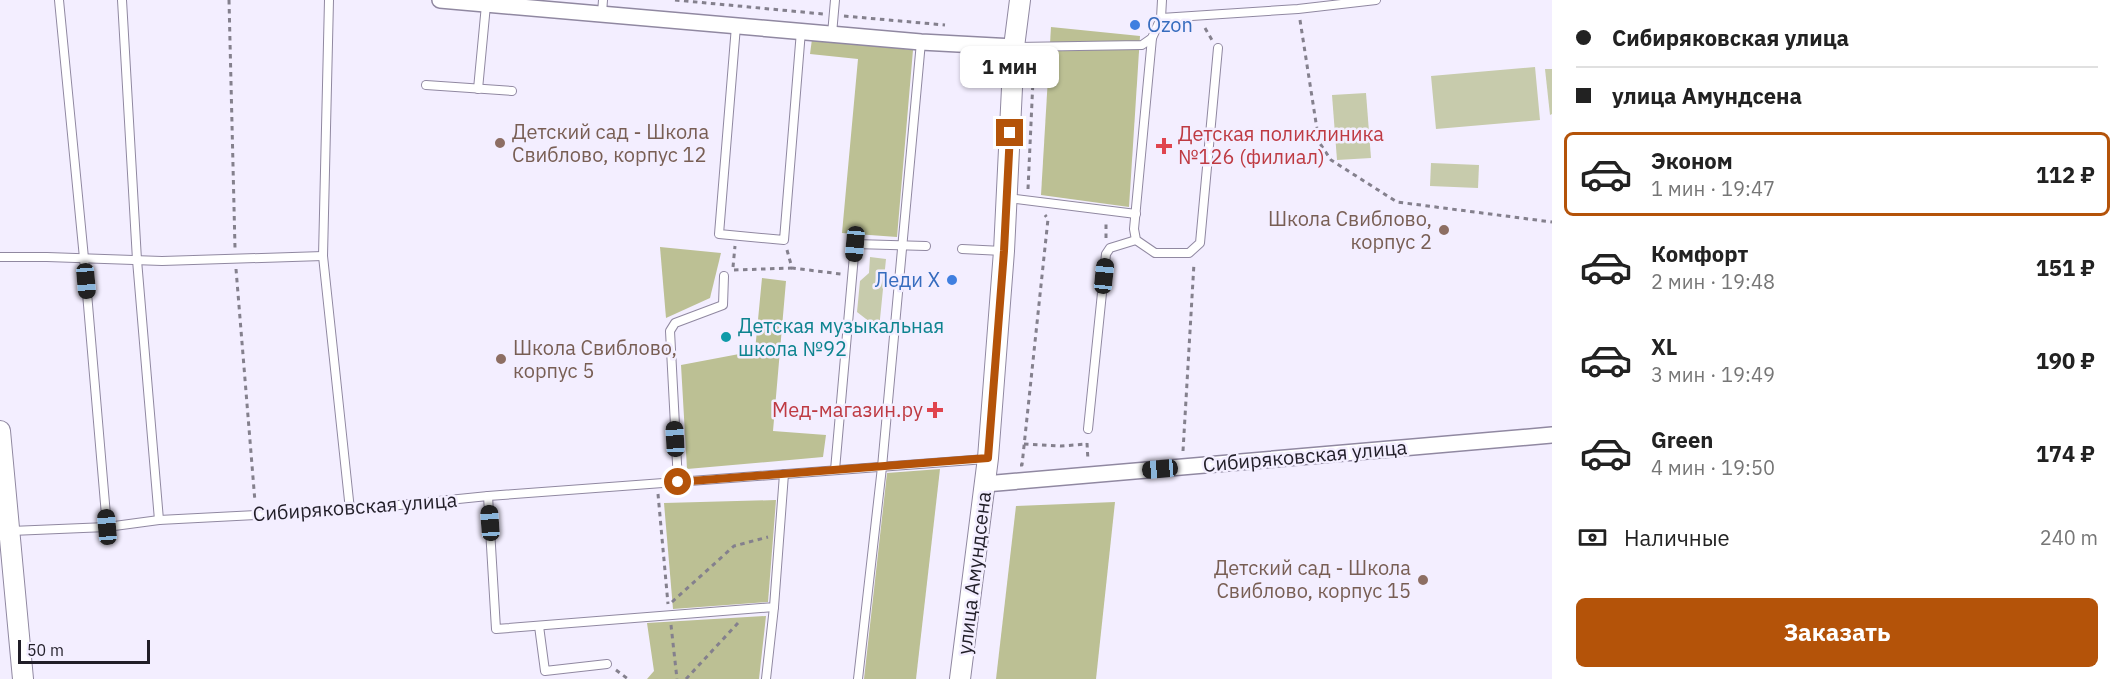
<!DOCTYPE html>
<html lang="ru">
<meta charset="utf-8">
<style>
body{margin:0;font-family:"IBM Plex Sans",sans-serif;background:#f2f2f2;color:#222;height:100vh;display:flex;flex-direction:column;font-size:22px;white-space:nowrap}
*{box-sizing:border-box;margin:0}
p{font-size:20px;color:#767676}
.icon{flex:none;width:33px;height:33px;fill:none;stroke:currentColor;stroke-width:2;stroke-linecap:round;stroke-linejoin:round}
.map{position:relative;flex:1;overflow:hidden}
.details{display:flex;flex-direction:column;background:#fff;width:570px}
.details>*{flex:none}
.banner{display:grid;align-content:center;height:132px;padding:0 24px;background:#fff}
.scale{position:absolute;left:18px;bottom:15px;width:132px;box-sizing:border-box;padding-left:6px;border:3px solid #211e28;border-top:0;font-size:16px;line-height:21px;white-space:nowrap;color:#211e28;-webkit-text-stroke:4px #f3eeff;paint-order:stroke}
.end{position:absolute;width:27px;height:27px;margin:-14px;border:8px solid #b45309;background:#fff;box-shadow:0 0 0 3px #fff}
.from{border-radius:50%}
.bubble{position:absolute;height:42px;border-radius:9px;background:#fff;box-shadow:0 2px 4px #0004;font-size:20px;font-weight:700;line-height:42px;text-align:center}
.car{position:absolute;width:18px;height:36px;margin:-18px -9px;border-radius:8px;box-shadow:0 0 4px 2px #0007;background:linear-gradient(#222 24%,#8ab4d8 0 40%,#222 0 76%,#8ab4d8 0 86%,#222 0)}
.banner b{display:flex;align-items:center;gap:21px;height:57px;font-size:22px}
.banner b+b{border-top:2px solid #e0e0e0}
.banner i{width:15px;height:15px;background:#222}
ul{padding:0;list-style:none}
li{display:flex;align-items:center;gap:18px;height:84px;margin:0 12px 9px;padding:0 12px;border:3px solid transparent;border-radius:9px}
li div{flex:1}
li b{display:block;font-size:22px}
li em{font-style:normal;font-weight:700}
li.current{border-color:#b45309}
li>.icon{width:54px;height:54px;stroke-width:1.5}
.pay{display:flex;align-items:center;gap:15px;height:66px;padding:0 24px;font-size:22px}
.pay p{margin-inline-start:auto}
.button{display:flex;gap:12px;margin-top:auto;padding:12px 24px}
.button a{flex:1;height:69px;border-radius:9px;background:#b45309;color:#fff;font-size:24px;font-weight:700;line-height:69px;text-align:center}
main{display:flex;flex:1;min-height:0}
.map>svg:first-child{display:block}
</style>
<main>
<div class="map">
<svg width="1552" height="679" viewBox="0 0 1552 679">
<rect width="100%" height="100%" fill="#f3eeff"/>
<g fill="#c7cbac">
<path d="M1535 67 1540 120 1436 129 1431 76Z"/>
<path d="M1545 69H1552V114L1550 115Z"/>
<path d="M1366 93 1371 158 1337 160 1332 95Z"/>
<path d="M1431 163 1479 165 1478 188 1430 186Z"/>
<path d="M870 257 886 259 879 329 857 312 860 281 869 273Z"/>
</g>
<g fill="#bcc094">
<path d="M1051 27 1140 36 1129 207 1041 195Z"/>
<path d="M812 39 913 50 897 237 842 233 858 59 810 54Z"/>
<path d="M660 247 721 253 710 298 666 318Z"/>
<path d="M762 278 786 281 773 431 826 435 823 457 687 469 681 365 755 351Z"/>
<path d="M940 469 916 679H864L887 473Z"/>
<path d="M776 500 768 602 673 609 664 503Z"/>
<path d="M1115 502 1096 679H996L1016 506Z"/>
<path d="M766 616 759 679H647L654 671 647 623Z"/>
</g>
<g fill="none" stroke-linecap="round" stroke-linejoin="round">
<g stroke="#9088a1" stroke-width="10">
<g id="service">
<path d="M59 0 84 258 107 527"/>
<path d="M122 0 137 260 159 520"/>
<path d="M329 0 323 256 350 510"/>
<path d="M602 13 603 0"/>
<path d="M1161 18 1162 0"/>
<path d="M736 26 719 234 784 240 801 31"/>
<path d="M832 34 835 0"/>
<path d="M1152 38 1134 229 1136 240 1155 253H1189L1200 243 1218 48"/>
<path d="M1016 47 1142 45 1152 38 1161 18 1298 9 1376 0"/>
<path d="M426 85 512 91"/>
<path d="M478 89 486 5"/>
<path d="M1008 198 1136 214"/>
<path d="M962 249 1003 251"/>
<path d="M0 257H47L162 261 323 256"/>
<path d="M1088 429 1106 254 1110 248 1136 240"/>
<path d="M835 470 855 244 926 246"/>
<path d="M678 482 670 331 675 323 723 305 724 276"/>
<path d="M488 496 496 629 774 607 784 474"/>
<path d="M11 531 107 527 159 520 350 510 488 496 986 459"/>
<path d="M539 626 545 671 607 664"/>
<path d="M766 679 774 607"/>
<path d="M858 679 882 467 921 42"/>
</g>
</g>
<g stroke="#9088a1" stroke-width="18">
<g id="minor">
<path d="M440 0 921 42 1014 47"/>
<path d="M985 484 1552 435"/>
</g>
</g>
<g stroke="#9088a1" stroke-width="22">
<g id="tertiary">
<path d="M0 431 23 679"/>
<path d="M960 679 988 458 1004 251 1014 47 1020 0"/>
</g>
</g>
<g stroke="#84808d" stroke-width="3" stroke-dasharray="4.5 4.5" stroke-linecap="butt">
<path d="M229 0 235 248"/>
<path d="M675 0 823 14"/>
<path d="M844 16 945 25"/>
<path d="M1300 20 1319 142 1331 160 1397 202 1552 222"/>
<path d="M1205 28 1212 40"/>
<path d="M1028 189 1034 58"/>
<path d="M1106 238V223"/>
<path d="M787 250 792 268 841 274"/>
<path d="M733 267 735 246"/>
<path d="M236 269 255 502"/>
<path d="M734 270 792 268"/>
<path d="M1087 443 1088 461"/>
<path d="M1024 444 1061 446 1087 444"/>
<path d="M1183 451 1194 263"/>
<path d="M1020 465H1022L1048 219 1045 215"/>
<path d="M658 494 668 604"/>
<path d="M672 602 734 546 768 537"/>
<path d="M671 625 677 679"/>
<path d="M616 670 628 679"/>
<path d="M686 679 738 623"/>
</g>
<use href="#service" stroke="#fff" stroke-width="8"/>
<use href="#minor" stroke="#fff" stroke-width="15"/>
<use href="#tertiary" stroke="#fff" stroke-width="20"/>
</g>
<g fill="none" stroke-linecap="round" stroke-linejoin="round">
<path stroke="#b45309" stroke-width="8" d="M678 482 988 458 1004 251 1010 133"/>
</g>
<g fill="#3f7fe0" stroke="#f3eeff" stroke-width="2">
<circle cx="1135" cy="25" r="6"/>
<circle cx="952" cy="280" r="6"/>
</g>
<g fill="#8d6e63" stroke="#f3eeff" stroke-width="2">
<circle cx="500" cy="143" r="6"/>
<circle cx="1444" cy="230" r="6"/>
<circle cx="501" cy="359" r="6"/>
<circle cx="1423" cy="580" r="6"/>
</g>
<g fill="#e0444e" stroke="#f3eeff" stroke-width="2">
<path d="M1161 137h6v6h6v6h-6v6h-6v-6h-6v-6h6z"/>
<path d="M932 401h6v6h6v6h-6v6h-6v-6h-6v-6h6z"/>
</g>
<circle fill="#0f9aa8" stroke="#f3eeff" stroke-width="2" cx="726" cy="337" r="6"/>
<g text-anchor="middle" stroke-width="5" stroke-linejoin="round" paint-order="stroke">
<g font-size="20" fill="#366cbe" stroke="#f3eeff" text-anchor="start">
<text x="1147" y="32">Ozon</text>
<text x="940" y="287" text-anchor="end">Леди Х</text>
</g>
<g font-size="20" fill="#785e54" stroke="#f3eeff" text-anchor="start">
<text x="512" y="139">Детский сад - Школа<tspan x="512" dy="23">Свиблово, корпус 12</tspan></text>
<text x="1432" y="226" text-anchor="end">Школа Свиблово,<tspan x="1432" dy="23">корпус 2</tspan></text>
<text x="513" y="355">Школа Свиблово,<tspan x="513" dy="23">корпус 5</tspan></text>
<text x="1411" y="575" text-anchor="end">Детский сад - Школа<tspan x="1411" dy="23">Свиблово, корпус 15</tspan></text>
</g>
<g font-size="20" fill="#be3a42" stroke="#f3eeff" text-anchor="start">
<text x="1178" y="141">Детская поликлиника<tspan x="1178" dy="23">№126 (филиал)</tspan></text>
<text x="923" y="417" text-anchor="end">Мед-магазин.ру</text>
</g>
<g font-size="20" fill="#0d838f" stroke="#f3eeff" text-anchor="start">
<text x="738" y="333">Детская музыкальная<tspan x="738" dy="23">школа №92</tspan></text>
</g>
<g font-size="20" fill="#211e28" stroke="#f3eeff">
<text transform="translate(1305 456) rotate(-5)" y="7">Сибиряковская улица</text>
<text transform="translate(355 507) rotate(-4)" y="7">Сибиряковская улица</text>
<text transform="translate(974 573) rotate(-83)" y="7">улица Амундсена</text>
</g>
</g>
</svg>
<div class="scale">50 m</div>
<i class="end from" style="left:678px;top:482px"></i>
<i class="end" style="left:1010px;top:133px"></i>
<div class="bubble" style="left:960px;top:46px;width:99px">1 мин</div>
<i class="car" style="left:855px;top:244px;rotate:185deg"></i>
<i class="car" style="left:1104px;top:276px;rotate:6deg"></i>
<i class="car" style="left:86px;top:281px;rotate:175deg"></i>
<i class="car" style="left:675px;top:439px;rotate:357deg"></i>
<i class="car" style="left:1160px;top:469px;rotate:265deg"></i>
<i class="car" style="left:490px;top:523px;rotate:356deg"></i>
<i class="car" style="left:107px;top:527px;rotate:355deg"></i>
</div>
<section class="details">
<div class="banner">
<b><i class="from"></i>Сибиряковская улица</b>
<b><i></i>улица Амундсена</b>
</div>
<ul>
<li class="current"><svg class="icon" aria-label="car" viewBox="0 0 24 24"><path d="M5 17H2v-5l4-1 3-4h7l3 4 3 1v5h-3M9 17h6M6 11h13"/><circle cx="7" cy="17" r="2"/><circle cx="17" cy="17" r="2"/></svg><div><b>Эконом</b><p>1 мин · 19:47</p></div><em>112 ₽</em></li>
<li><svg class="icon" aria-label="car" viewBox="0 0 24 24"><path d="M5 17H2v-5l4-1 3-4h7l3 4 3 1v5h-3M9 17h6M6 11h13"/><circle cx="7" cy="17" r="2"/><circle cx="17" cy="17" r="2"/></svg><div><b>Комфорт</b><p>2 мин · 19:48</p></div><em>151 ₽</em></li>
<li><svg class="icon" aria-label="car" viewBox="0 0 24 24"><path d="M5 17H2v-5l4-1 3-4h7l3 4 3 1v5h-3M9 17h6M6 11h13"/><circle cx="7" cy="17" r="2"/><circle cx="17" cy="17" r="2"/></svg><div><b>XL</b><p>3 мин · 19:49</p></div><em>190 ₽</em></li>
<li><svg class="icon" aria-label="car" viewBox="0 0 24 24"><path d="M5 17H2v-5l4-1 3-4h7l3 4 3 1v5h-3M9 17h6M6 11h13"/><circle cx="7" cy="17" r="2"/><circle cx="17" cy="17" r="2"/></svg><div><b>Green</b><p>4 мин · 19:50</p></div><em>174 ₽</em></li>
</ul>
<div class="pay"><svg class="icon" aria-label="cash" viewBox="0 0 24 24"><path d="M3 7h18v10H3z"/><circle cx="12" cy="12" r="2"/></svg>Наличные<p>240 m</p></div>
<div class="button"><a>Заказать</a></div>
</section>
</main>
